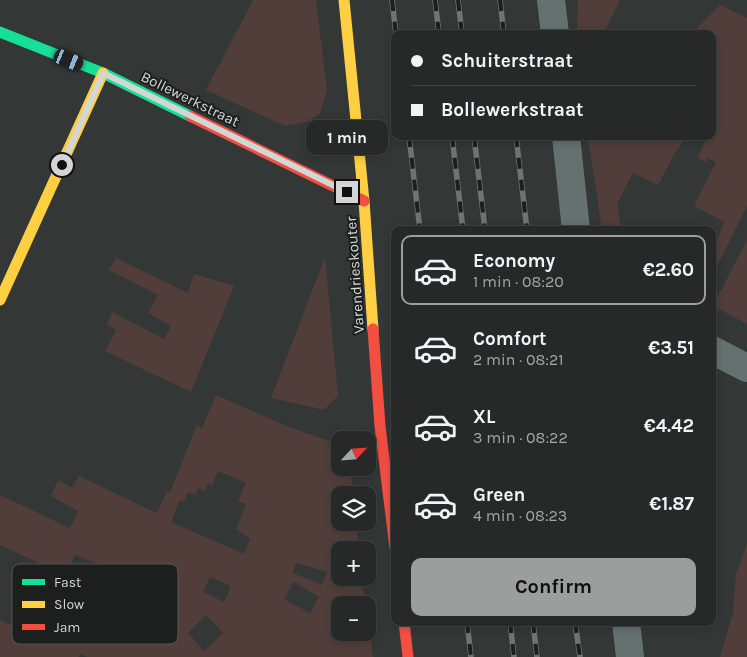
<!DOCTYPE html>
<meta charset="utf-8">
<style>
body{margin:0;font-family:Karla,sans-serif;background:#323534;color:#f1f3f6;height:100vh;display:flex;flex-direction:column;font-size:19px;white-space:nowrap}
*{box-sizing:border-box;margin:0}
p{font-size:16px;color:#a4a6a8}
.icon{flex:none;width:28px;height:28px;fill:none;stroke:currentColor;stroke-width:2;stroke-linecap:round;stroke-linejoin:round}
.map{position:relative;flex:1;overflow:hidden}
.drawer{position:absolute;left:391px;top:226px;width:325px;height:400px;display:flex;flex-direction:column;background:#262928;border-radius:10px;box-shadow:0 2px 8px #0003,0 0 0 1px #424545}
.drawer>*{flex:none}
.banner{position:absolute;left:391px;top:30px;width:325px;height:110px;border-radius:10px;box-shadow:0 2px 8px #0003,0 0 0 1px #424545;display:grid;align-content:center;height:110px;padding:0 20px;background:#262928}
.needle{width:32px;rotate:64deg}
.controls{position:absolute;left:331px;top:431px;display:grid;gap:10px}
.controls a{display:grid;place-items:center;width:45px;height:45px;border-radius:10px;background:#262928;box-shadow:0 2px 8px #0003,0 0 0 1px #424545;font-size:25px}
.end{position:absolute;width:22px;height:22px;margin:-11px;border:6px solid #d2d6d5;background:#111;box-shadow:0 0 0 2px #111}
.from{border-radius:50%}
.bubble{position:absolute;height:35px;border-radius:10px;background:#262928;box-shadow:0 2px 8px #0003,0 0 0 1px #424545;font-size:16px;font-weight:700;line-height:35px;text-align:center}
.car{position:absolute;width:15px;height:30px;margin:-15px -8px;border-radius:6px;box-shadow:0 0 4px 1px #0007;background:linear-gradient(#222 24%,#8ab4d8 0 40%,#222 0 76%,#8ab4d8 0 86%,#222 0)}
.banner b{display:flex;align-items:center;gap:18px;height:48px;font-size:19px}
.banner b+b{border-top:1px solid #424545}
.banner i{width:12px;height:12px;background:#f1f3f6}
ul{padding:9px 0 0;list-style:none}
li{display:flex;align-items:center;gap:15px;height:70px;margin:0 10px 8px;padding:0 10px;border:2px solid transparent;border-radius:10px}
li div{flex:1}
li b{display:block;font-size:19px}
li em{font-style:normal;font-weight:700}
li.current{border-color:#9a9e9d}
li>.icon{width:45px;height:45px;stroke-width:1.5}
.button{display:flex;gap:10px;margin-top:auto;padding:10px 20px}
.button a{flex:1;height:58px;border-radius:10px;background:#9a9e9d;color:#111;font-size:20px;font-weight:700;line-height:58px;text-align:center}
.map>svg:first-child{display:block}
</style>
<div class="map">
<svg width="747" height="657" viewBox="0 0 747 657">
<rect width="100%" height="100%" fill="#333736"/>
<g fill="#513e3a" fill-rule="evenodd">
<path d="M253 0H316L327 91 319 115 306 122 285 126 206 90Z"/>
<path d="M578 0H620L603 34H577Z"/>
<path d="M720 5 747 18V206L713 274V247L725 222 694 206 716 162 708 158 706 162 697 158 708 136H712L713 121 717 112 713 109 712 34H695L698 27Z"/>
<path d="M588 136H677L684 139 678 149H677L658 185 633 173 617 204 621 230H602Z"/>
<path d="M747 240V324L713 306Z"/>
<path d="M325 257 338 396 324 410 271 398Z"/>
<path d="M116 258 188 293 194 274 234 286 191 392 105 351 116 330 107 325 112 312 164 339 171 326 148 313 158 295 109 270Z"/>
<path d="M216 395 289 427 340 445V468H350L353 495H340V522L356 523 359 550H340V578H362L365 605H340V632H368V622L373 657H87L80 654 79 657H0V620L17 628 28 604 22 601 39 563 0 545V495L70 528 78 511 51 496 58 480 72 488 79 476 157 513 167 491 170 492 197 425 202 428ZM218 471 246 483 238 501 246 504 236 529 250 539 244 554 171 522 180 500 184 502 188 492 195 495 198 488 205 491 208 484 212 486ZM75 555 108 568 96 593 64 579ZM296 563 327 572 322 585 293 573ZM210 577 231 586 224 602 203 592ZM294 582 319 597 310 613 284 599ZM206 615 223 633 204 651 188 633Z"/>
<path d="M747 544V657H720L733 613 736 574Z"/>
</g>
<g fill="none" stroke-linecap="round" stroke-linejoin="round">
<g stroke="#64716e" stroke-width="28">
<path d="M551 0 555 34"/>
<path d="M566 136 576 230"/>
<path d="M712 350 747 368"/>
<path d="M626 622 630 657"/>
</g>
<path stroke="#16e098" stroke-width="11" d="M0 32 103 73 190 116"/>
<g stroke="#ffcf43" stroke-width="11">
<path d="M344 0 364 201 373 329"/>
<path d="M0 300 103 73"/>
</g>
<g stroke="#f24e42" stroke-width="11">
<path d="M190 116 364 201"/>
<path d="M373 329 380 426 395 548"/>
<path d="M404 622 408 657"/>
</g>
<g stroke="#6d7573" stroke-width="5.5">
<g id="rail">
<path d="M392 0 396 34"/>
<path d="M435 0 439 34"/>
<path d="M458 0 462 34"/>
<path d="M500 0 504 34"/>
<path d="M409 136 420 230"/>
<path d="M452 136 463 230"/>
<path d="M474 136 485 230"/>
<path d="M516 136 527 230"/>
<path d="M467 622 471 657"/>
<path d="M510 622 514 657"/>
<path d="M533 622 537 657"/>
<path d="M575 622 580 657"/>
</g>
</g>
<use href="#rail" stroke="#1c1f1e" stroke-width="4" stroke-dasharray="11" stroke-linecap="butt"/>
</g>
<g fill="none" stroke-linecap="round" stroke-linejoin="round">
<path stroke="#d2d6d5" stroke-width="6" d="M62 165 103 73 347 192"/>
</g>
<g text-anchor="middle" stroke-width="4" stroke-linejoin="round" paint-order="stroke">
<g font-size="15" fill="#d2d6d5" stroke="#1c1f1e">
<text transform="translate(190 99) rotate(26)" y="5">Bollewerkstraat</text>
<text transform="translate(355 275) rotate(-94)" y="5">Varendrieskouter</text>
</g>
</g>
<rect x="12" y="564" width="166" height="80" rx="8" fill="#1c1f1e" stroke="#535655" stroke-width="1"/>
<rect x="22" y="579" width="23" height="6" fill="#16e098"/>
<rect x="22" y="601" width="23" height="7" fill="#ffcf43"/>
<rect x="22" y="624" width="23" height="6" fill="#f24e42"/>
<g font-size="14" fill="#d2d6d5">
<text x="54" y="587">Fast</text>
<text x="54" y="609">Slow</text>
<text x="54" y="632">Jam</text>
</g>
</svg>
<div class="controls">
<a><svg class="needle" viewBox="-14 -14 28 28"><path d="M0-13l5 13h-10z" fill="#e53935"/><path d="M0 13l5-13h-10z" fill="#a4a6a8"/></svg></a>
<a><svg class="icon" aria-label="layers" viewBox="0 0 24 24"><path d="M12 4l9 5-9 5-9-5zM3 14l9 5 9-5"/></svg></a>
<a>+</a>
<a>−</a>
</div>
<i class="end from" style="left:62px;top:165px"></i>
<i class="end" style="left:347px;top:192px"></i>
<div class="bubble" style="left:306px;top:120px;width:82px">1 min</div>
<i class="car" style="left:69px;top:60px;rotate:112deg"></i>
<div class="banner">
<b><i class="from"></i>Schuiterstraat</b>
<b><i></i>Bollewerkstraat</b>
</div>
<section class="drawer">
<ul>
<li class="current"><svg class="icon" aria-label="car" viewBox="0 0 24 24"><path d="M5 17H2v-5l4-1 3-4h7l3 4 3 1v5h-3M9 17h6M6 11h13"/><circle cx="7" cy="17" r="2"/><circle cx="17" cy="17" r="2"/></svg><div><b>Economy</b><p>1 min · 08:20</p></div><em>€2.60</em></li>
<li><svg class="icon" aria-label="car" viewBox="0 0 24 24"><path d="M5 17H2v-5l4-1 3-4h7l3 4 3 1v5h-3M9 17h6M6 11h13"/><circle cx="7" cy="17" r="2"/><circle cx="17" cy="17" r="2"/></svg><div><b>Comfort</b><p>2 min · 08:21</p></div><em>€3.51</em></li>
<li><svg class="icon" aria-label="car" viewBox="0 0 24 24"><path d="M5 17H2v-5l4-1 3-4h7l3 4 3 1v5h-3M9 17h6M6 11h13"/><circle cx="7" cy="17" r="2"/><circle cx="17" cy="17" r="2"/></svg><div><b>XL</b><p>3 min · 08:22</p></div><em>€4.42</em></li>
<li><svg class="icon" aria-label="car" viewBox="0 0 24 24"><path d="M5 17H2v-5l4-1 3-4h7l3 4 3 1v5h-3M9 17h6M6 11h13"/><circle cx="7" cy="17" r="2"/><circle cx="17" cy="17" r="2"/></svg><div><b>Green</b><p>4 min · 08:23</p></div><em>€1.87</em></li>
</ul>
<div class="button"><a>Confirm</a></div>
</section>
</div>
